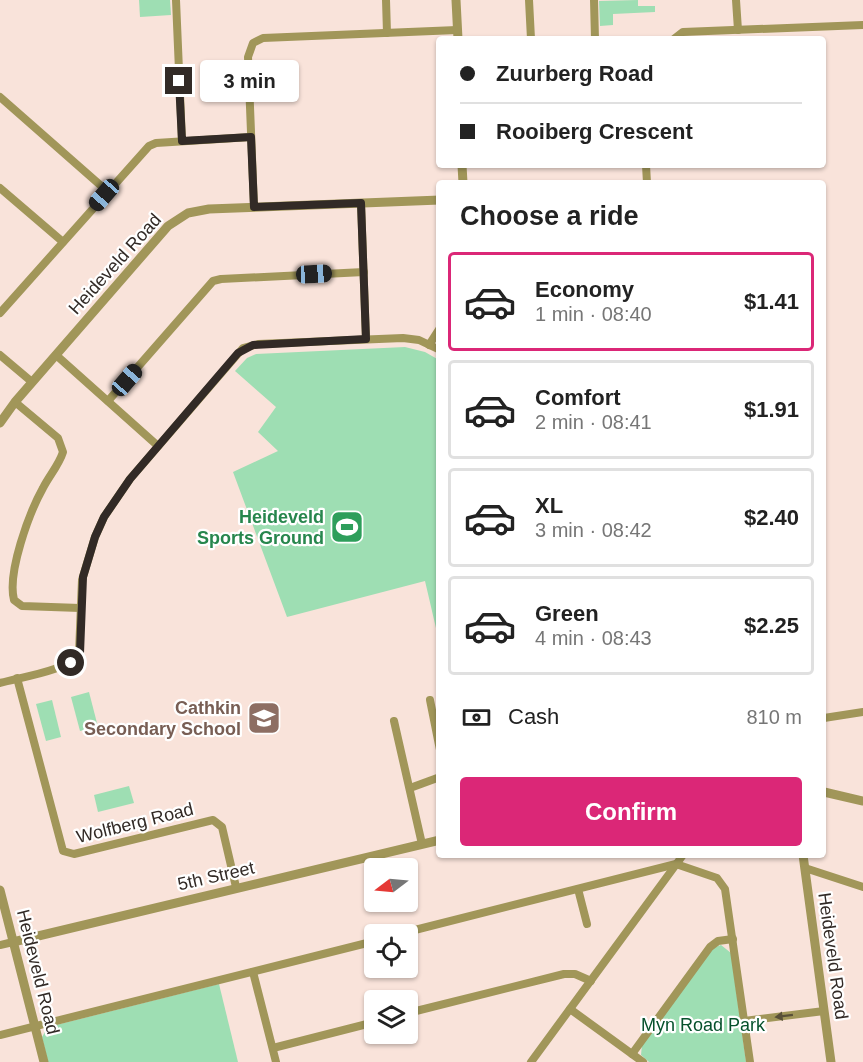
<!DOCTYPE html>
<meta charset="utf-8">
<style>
body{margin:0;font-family:Helvetica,sans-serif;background:#f6f6f6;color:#222;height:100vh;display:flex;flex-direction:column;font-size:22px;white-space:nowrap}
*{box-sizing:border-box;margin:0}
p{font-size:20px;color:#767676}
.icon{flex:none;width:33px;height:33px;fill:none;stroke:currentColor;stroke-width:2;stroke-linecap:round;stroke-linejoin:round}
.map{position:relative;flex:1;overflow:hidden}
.sheet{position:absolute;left:436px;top:180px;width:390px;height:678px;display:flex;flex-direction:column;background:#fff;border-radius:6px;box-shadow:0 2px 4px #0004}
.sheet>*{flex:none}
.banner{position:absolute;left:436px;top:36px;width:390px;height:132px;border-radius:6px;box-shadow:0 2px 4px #0004;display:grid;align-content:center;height:132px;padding:0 24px;background:#fff}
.needle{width:39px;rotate:254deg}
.fabs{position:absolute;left:364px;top:858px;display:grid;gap:12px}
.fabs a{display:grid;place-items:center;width:54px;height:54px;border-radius:6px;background:#fff;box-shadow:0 2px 4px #0004;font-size:30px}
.end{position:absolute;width:27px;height:27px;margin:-14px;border:8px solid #322a26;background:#fff;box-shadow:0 0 0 3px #fff}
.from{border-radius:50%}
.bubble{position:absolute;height:42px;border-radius:6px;background:#fff;box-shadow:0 2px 4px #0004;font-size:20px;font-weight:600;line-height:42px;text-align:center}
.car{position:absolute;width:18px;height:36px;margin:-18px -9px;border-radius:8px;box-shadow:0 0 4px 2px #0007;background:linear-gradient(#222 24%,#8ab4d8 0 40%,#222 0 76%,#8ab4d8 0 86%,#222 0)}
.banner b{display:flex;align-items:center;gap:21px;height:57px;font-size:22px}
.banner b+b{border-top:2px solid #e0e0e0}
.banner i{width:15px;height:15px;background:#222}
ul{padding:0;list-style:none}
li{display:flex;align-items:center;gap:18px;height:99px;margin:0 12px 9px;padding:0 12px;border:3px solid #e0e0e0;border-radius:6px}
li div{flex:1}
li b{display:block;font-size:22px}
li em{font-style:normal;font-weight:600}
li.active{border-color:#db2777}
li>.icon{width:54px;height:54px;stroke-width:1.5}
h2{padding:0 24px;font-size:27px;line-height:72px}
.pay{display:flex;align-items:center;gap:15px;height:66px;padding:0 24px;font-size:22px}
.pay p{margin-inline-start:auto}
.button{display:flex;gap:12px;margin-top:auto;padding:12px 24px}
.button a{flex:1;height:69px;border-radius:6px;background:#db2777;color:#fff;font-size:24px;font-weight:600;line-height:69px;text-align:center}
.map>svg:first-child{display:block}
</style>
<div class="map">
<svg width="863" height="1062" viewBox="0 0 863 1062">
<rect width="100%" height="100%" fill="#f9e3da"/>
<g fill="#9edeb3">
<path d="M139 0H170L171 15 140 17Z"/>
<path d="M638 0V6H655V12L613 14V25L600 26 599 1Z"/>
<path d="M405 347 425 352 439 360V641L425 581 287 617 233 472 278 451 258 432 276 407 235 371 247 358 256 354Z"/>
<path d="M89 692 98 727 80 731 71 697Z"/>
<path d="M52 700 61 737 46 741 36 704Z"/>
<path d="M129 786 134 803 98 812 94 795Z"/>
<path d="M721 945 731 953 746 1062H649L641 1055 642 1045 713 948Z"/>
<path d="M219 984 238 1062H48L42 1037 48 1027Z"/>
</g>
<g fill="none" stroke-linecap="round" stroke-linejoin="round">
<g stroke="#a19659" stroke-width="8">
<path d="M176 0 182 141"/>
<path d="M386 0 387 33"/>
<path d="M529 0 531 39"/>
<path d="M594 0 595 39"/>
<path d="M736 0 738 30"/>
<path d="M674 39 683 32 863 25"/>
<path d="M0 97 107 191"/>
<path d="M646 165 647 183"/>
<path d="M0 188 63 242"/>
<path d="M361 203 366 339"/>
<path d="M254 207 248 57 253 43 263 38 457 30"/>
<path d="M0 313 149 146 156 143 251 137"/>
<path d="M429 345 440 328"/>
<path d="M0 355 32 382"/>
<path d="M56 355 158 446"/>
<path d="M108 401 213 281 221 279 364 272"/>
<path d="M15 402 58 438 63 452C59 465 49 476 43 488 29 513 7 573 14 600L22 606 80 608"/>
<path d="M17 678 63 851 74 854 213 820 222 827 236 887"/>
<path d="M0 683C20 677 69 671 79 653L82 580 95 537 104 517 130 479 243 348 258 344 403 338 419 340 440 350"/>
<path d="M430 700 440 750"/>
<path d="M824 718 863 712"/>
<path d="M394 721 422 844"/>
<path d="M410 788 440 777"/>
<path d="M805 868 863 887"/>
<path d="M578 889 587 924"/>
<path d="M399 934 676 864 717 878 725 889 750 1062"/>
<path d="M0 945 13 942"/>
<path d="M253 972 276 1062"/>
<path d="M570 1009 643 1062"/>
<path d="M408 1013 564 974H575L591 981"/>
<path d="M744 1021 824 1011"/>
<path d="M0 1035 375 941"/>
<path d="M273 1048 375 1022"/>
<path d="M632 1054 710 947 718 941 733 939"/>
<path d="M531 1062 683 855"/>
</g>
<g stroke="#a19659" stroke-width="9">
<path d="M456 0 458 39"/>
<path d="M462 165 463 183"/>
<path d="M0 423 15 402 168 226 188 213 209 209 440 200"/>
<path d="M824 792 863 801"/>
<path d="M803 855 831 1062"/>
<path d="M0 890 44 1062"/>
<path d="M13 942 440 840"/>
</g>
</g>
<defs><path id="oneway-solid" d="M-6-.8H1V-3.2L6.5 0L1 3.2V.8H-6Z" transform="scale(1.5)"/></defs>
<use fill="#595038" href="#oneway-solid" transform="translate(784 1016) rotate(173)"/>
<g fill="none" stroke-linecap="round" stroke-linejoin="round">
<path stroke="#322a26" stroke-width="8" d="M71 663 80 653 83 577 95 537 104 517 130 479 238 353 253 345 366 339 361 203 254 207 251 137 182 141 179 81"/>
</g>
<defs>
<g id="stadium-square" transform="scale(1.725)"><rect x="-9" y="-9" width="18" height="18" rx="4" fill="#2e9e5b" stroke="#fff"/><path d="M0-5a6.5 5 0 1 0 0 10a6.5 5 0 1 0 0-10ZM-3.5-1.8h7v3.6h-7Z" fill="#fff"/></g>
<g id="school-square" transform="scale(1.725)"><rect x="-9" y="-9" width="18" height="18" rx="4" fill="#8d6e63" stroke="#fff"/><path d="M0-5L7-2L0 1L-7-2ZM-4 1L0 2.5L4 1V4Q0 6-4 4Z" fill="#fff"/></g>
</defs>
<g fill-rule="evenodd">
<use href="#stadium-square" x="347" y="527"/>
<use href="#school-square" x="264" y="718"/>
</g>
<g text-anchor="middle" stroke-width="4.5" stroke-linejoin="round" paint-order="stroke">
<g font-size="18" fill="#322a26" stroke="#fff">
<text transform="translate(115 264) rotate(-48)" y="6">Heideveld Road</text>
<text transform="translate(135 823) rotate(-14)" y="6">Wolfberg Road</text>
<text transform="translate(216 876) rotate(-13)" y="6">5th Street</text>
<text transform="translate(833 956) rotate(82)" y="6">Heideveld Road</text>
<text transform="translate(38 972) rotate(76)" y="6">Heideveld Road</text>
</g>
<g font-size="18" font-weight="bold" fill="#27864d" stroke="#fff" text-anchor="end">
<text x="324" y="523">Heideveld<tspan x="324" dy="21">Sports Ground</tspan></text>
</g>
<g font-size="18" font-weight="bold" fill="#785e54" stroke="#fff" text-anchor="end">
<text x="241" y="714">Cathkin<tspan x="241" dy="21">Secondary School</tspan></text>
</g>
<g font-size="18" fill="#06512c" stroke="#fff">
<text x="703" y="1031">Myn Road Park</text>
</g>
</g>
</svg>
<div class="fabs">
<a><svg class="needle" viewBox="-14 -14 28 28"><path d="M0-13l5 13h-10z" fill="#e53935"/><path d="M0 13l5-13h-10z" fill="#767676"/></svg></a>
<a><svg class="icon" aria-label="locate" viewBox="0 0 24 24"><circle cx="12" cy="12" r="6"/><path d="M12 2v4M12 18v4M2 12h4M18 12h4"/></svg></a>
<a><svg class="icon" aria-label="layers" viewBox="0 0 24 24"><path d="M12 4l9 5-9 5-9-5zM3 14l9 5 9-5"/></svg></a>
</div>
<i class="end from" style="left:71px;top:663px"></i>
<i class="end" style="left:179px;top:81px"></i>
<div class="bubble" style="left:200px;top:60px;width:99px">3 min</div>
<i class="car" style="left:104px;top:195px;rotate:221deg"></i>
<i class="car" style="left:314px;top:274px;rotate:87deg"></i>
<i class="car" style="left:127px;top:380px;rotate:41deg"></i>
<div class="banner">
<b><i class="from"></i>Zuurberg Road</b>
<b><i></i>Rooiberg Crescent</b>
</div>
<section class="sheet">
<h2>Choose a ride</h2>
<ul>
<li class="active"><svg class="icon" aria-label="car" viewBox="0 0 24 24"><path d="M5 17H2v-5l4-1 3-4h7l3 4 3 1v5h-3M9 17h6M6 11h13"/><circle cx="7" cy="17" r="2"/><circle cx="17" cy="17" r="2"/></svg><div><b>Economy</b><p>1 min · 08:40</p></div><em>$1.41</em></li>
<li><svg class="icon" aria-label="car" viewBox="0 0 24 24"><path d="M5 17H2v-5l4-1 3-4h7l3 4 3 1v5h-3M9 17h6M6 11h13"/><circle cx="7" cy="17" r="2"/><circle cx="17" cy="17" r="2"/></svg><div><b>Comfort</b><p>2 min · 08:41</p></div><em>$1.91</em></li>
<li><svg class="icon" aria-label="car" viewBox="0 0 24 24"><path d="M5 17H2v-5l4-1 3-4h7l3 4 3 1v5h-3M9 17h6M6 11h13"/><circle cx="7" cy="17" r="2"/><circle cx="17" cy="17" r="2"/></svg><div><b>XL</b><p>3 min · 08:42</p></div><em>$2.40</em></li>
<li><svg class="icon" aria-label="car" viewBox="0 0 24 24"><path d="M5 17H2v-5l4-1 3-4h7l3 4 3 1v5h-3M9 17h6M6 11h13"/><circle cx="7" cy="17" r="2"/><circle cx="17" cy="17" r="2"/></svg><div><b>Green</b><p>4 min · 08:43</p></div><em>$2.25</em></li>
</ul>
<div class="pay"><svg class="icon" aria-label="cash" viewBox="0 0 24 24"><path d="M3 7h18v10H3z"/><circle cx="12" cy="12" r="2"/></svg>Cash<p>810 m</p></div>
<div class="button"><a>Confirm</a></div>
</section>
</div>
